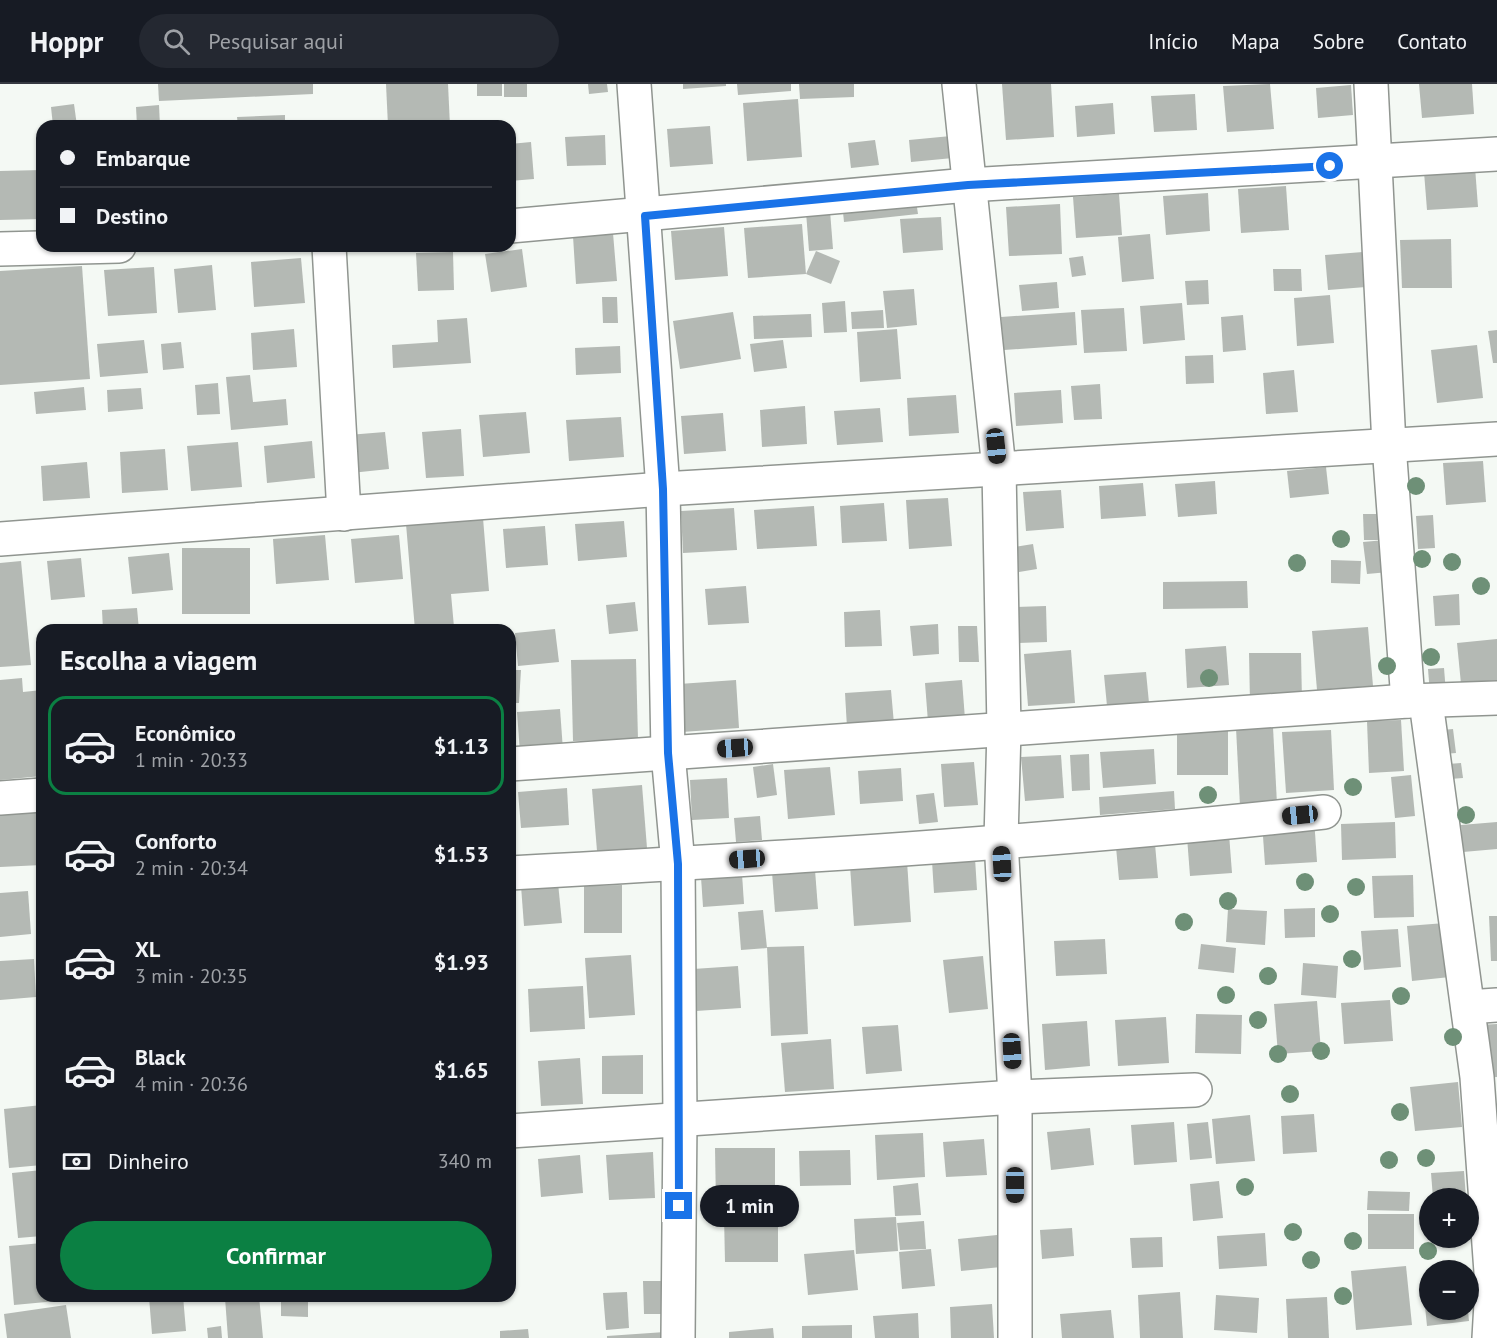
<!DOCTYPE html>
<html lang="pt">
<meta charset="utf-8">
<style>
body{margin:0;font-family:"PT Sans",sans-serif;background:#242831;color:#f1f3f6;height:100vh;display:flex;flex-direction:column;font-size:22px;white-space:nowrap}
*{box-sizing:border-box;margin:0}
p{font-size:20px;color:#9ea1a6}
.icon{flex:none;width:33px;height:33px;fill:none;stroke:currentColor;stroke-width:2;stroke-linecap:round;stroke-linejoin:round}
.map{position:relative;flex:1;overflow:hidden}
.details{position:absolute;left:36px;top:540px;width:480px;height:678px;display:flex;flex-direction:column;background:#171b24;border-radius:18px;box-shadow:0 2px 4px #0004}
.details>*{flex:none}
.banner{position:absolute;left:36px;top:36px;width:480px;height:132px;border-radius:18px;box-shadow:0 2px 4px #0004;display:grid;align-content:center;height:132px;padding:0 24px;background:#171b24}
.fabs{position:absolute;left:1419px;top:1104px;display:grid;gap:12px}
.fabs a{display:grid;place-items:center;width:60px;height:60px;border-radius:50%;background:#171b24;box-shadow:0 2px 4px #0004;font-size:30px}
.end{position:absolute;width:27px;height:27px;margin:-14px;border:8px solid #1a73e8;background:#fff;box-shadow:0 0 0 3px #fff}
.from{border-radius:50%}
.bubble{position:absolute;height:42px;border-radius:21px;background:#171b24;box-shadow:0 2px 4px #0004;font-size:20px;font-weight:600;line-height:42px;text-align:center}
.car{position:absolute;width:18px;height:36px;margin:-18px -9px;border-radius:8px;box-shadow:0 0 4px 2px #0007;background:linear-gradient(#222 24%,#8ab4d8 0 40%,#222 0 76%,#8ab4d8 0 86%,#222 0)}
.banner b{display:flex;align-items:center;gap:21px;height:57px;font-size:22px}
.banner b+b{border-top:2px solid #363941}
.banner i{width:15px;height:15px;background:#f1f3f6}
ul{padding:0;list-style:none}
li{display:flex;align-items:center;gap:18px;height:99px;margin:0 12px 9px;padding:0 12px;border:3px solid transparent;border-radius:18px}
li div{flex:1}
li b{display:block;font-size:22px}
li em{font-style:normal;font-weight:600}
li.selected{border-color:#0b8043}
li>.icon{width:54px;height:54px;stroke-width:1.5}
h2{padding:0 24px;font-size:27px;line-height:72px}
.pay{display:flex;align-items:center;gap:15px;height:66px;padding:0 24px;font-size:22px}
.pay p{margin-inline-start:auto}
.primary-button{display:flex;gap:12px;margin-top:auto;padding:12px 24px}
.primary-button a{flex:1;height:69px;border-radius:36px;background:#0b8043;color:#fff;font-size:24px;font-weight:600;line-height:69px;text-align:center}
header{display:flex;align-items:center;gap:36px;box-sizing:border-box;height:84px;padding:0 30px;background:#171b24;border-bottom:2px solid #363941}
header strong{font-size:28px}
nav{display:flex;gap:33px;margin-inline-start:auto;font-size:21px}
.search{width:420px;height:54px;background:#242831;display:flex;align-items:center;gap:15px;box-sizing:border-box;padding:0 21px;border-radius:33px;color:#9ea1a6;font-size:22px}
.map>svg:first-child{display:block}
</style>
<header>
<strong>Hoppr</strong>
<div class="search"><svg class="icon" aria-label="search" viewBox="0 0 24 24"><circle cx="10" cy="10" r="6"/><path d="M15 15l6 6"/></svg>Pesquisar aqui</div>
<nav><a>Início</a><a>Mapa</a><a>Sobre</a><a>Contato</a></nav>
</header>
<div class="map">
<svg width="1497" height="1254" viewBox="0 0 1497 1254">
<rect width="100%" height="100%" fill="#f4f9f4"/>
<g fill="#b4b9b4">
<path d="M158 0H313V10L159 17Z"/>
<path d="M386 0H448L450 42H388Z"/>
<rect x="477" y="0" width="25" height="12"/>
<rect x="504" y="0" width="23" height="13"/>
<path d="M588 0H607L608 8 589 10Z"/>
<path d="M683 0H726V2L683 5Z"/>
<path d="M737 0H791V7L738 11Z"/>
<path d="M799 0H854V13L800 15Z"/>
<path d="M1002 0H1051L1054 53 1006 56Z"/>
<path d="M1270 0 1274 45 1227 48 1223 2Z"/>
<path d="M1419 0H1472L1474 30 1422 34Z"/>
<path d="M1351 1 1353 31 1318 34 1316 4Z"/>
<path d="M1195 10 1197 46 1154 48 1151 12Z"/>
<path d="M798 15 802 73 747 77 743 19Z"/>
<path d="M1113 19 1115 50 1077 53 1075 22Z"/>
<path d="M74 20 77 42H53L51 23Z"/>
<path d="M159 21 160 42H137L136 23Z"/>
<path d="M285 31V42H238L237 33Z"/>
<path d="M710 42 713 80 670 83 667 45Z"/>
<path d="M605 51 606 81 567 82 565 53Z"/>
<path d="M951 52 953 74 911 78 909 56Z"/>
<path d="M875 56 879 81 851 84 848 59Z"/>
<path d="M531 58 534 95 510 97V60Z"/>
<path d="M1475 83 1478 123 1427 126 1424 88Z"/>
<path d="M42 86V135L0 136V87Z"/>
<path d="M1286 102 1289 146 1241 149 1238 105Z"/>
<path d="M1208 109 1210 147 1166 151 1163 112Z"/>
<path d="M915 110 918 130 844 138 842 118Z"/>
<path d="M1119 110 1122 151 1076 154 1073 113Z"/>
<path d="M1060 120 1062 170 1009 172 1006 123Z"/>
<path d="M830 127 833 165 809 167 806 128Z"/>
<path d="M941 133 943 166 903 169 900 135Z"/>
<path d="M802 140 806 190 748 194 744 144Z"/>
<path d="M724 143 728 192 675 196 671 147Z"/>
<path d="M613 149 617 197 576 200 573 152Z"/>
<path d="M1150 150 1154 195 1122 198 1118 153Z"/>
<path d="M1451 155 1452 204H1402L1400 156Z"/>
<path d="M522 165 527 203 491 208 485 170Z"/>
<path d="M816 167 840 177 831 200 806 190Z"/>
<path d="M453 168 454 206 418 207 416 169Z"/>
<path d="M1363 168 1366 203 1328 206 1325 171Z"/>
<path d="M1083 172 1086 191 1072 193 1069 174Z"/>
<path d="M301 174 305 219 254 223 251 178Z"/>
<path d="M212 181 216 226 178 229 174 185Z"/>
<path d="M82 182 90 295 0 301V187Z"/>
<path d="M154 183 157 229 108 232 104 186Z"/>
<path d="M1273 185H1301L1302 207H1274Z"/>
<path d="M1208 196 1209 220 1187 221 1185 197Z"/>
<path d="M1057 198 1059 224 1022 227 1019 201Z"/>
<path d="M914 205 917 241 887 244 883 207Z"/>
<path d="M1330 211 1334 259 1297 262 1294 214Z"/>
<path d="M602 213H617L618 239H603Z"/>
<path d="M845 217 847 248 824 249 822 219Z"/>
<path d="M1182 219 1185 256 1143 260 1140 222Z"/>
<path d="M1124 224 1127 267 1084 269 1081 226Z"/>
<path d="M883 226 884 244 852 245 851 228Z"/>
<path d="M733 228 741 275 680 285 673 237Z"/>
<path d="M1075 228 1077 261 1004 266 1001 233Z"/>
<path d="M811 230 812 253 754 255 753 232Z"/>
<path d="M1243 231 1246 266 1223 268 1221 233Z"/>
<path d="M467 234 471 279 393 284 392 261 438 258 437 236Z"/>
<path d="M294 245 297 283 253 286 251 249Z"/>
<path d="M897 245 901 295 860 298 857 248Z"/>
<path d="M1497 246V279H1493L1488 247Z"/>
<path d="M144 256 148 289 100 293 97 260Z"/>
<path d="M783 256 787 284 754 288 750 260Z"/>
<path d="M181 258 184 284 163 286 161 260Z"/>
<path d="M1477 261 1483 314 1437 319 1431 266Z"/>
<path d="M620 262 621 289 576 291 575 264Z"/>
<path d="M1213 271 1214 299 1186 300 1185 272Z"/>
<path d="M1294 286 1298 328 1266 330 1263 289Z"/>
<path d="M250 291 253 318 286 315 288 341 231 346 226 293Z"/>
<path d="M218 299 220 330 197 331 195 301Z"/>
<path d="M1100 300 1102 335 1074 336 1071 302Z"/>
<path d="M84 303 86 326 36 330 34 308Z"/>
<path d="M141 304 143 325 108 328 107 306Z"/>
<path d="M1061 306 1063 339 1016 342 1014 309Z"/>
<path d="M956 311 959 349 909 352 907 314Z"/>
<path d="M805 322 807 360 762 363 760 326Z"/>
<path d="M880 324 883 358 837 361 834 327Z"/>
<path d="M526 328 530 369 483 373 479 331Z"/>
<path d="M723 329 726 367 684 370 681 332Z"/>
<path d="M621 333 624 373 569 377 566 336Z"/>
<path d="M461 345 464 392 426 394 422 348Z"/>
<path d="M385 348 389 385 351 389 348 351Z"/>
<path d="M312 357 315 394 267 399 264 362Z"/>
<path d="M238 358 242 403 191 407 187 362Z"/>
<path d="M165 365 168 406 122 409 120 368Z"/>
<path d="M1483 377 1486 418 1446 421 1443 379Z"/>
<path d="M87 378 90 414 43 417 41 382Z"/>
<path d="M1326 383 1329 410 1290 414 1287 387Z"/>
<path d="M1215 397 1217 430 1178 433 1175 400Z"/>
<path d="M1143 399 1146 432 1101 435 1099 402Z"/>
<path d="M1061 406 1064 444 1026 447 1023 408Z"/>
<path d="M948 414 952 462 909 465 906 416Z"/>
<path d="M884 419 887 457 842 459 840 422Z"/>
<path d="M814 422 817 462 757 465 754 426Z"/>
<path d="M734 424 737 466 683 469 681 427Z"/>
<path d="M1363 430H1382V456H1364Z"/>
<path d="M1433 431 1435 464 1418 465 1416 432Z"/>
<path d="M483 434 489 507 451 510 454 543 415 546 406 440Z"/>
<path d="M624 437 627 473 578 477 575 440Z"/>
<path d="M545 442 548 481 506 484 503 445Z"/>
<path d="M325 451 329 496 276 500 273 455Z"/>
<path d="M399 451 403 495 355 499 351 455Z"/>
<path d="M1385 456 1389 488 1367 490 1363 458Z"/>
<path d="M1033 460 1037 485 1013 489 1009 464Z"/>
<rect x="182" y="464" width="68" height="66"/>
<path d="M169 469 173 506 132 510 128 473Z"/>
<path d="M81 474 85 513 51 516 47 477Z"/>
<path d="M1331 476 1361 477 1360 500 1331 499Z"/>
<path d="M21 477 31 581 0 583V479Z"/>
<path d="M1247 497 1248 524 1163 525V498Z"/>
<path d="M746 502 749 539 708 541 705 505Z"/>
<path d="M1459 510 1460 541 1435 542 1433 512Z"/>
<path d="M635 518 638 547 609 550 606 521Z"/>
<path d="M1046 522 1047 558 1018 559 1016 523Z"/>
<path d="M137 524 139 546H103L102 526Z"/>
<path d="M880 526 882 562 845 563 844 528Z"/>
<path d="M938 540 939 570 913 572 910 542Z"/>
<path d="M338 541V546H307V544Z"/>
<path d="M958 542H977L979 578H959Z"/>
<path d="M1368 543 1373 602 1317 606 1312 547Z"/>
<path d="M555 545 559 578 518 582 515 549Z"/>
<path d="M1497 555V596L1461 600 1457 559Z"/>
<path d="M1226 562 1229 601 1187 604 1185 565Z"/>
<path d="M1071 566 1075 619 1028 622 1024 570Z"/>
<path d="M1249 569H1301L1302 617 1250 618Z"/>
<path d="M636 575 638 656 573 657 571 576Z"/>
<path d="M1444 584 1446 609 1430 610 1428 585Z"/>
<path d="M510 586H521L519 619H510Z"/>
<path d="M1146 588 1149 619 1107 622 1104 591Z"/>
<path d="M22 594 23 608 42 606V692L0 696V596Z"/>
<path d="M736 596 739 644 682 648 679 600Z"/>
<path d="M962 596 965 635 928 638 925 599Z"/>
<path d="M891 606 894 640 847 644 845 609Z"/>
<path d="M560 625 563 666 520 669 517 628Z"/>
<path d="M1401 636 1404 687 1369 689 1367 637Z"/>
<path d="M1273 643 1277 720 1240 722 1236 644Z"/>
<rect x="1177" y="645" width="51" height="46"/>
<path d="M1453 645 1456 669 1444 670 1442 646Z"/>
<path d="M1331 646 1334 706 1286 709 1282 648Z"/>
<path d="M1154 665 1156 700 1103 704 1100 668Z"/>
<path d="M1089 670 1090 706 1072 707 1070 671Z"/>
<path d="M1061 671 1064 714 1025 717 1021 673Z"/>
<path d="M974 678 978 721 944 723 941 680Z"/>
<path d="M1461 679 1463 694 1450 695 1448 680Z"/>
<path d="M773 680 777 711 757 714 753 683Z"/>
<path d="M830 683 835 731 788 735 784 686Z"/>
<path d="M901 684 903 717 860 720 858 687Z"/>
<path d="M1411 691 1415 732 1395 734 1391 693Z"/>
<path d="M727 694 729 734 692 736 690 696Z"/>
<path d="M642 701 647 764 597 767 592 705Z"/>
<path d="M567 704 569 741 521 744 518 708Z"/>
<path d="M1174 707 1175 725 1100 731 1099 713Z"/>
<path d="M934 709 938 738 919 740 916 711Z"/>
<path d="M39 727 42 781 0 783V730Z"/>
<path d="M760 732 762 756 736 758 734 734Z"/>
<path d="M1314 734 1317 778 1265 781 1262 738Z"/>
<path d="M1395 738 1396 774 1342 776 1341 740Z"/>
<path d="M1497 738V765L1463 768 1461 741Z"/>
<path d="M1229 750 1232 789 1190 792 1187 753Z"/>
<path d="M1155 760 1158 794 1119 796 1116 763Z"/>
<path d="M975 774 977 806 934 809 932 777Z"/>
<path d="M907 777 911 838 854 842 850 781Z"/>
<path d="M815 786 818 825 775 828 772 788Z"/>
<path d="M742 790 744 820 703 823 701 793Z"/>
<path d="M1413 791 1414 833 1374 834 1372 792Z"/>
<path d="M558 799 562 839 524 842 521 802Z"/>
<path d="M622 801V849H584V802Z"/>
<path d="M28 807 31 850 0 853V809Z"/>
<path d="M1315 824V853L1285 854 1284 825Z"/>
<path d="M1228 825 1267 827 1265 861 1226 858Z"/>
<path d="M763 826 767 864 741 866 738 828Z"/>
<path d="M1489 832H1497V877H1491Z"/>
<path d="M1445 839 1450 893 1412 897 1407 842Z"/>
<path d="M1398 845 1401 883 1364 886 1361 847Z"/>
<path d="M1105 855 1107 890 1056 892 1054 857Z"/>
<path d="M1201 860 1236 864 1234 889 1198 885Z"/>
<path d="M804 862 808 950 771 952 767 863Z"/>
<path d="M631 871 635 931 589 934 585 874Z"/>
<path d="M983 872 988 925 949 929 943 876Z"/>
<path d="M34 875 36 913 0 916V877Z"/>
<path d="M1303 879 1338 882 1336 914 1301 911Z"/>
<path d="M738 882 741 924 696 927 693 885Z"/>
<path d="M583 902 585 945 530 948 528 905Z"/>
<path d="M1390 916 1393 957 1344 960 1341 919Z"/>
<path d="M1317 917 1321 967 1278 970 1274 920Z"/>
<path d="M1196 930 1242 931 1241 970 1195 969Z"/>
<path d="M1166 933 1169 979 1118 982 1115 936Z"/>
<path d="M1087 937 1090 982 1045 986 1042 940Z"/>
<path d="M1497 940V993L1481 994 1478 941Z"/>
<path d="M36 941H42V991H39Z"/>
<path d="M898 941 902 987 866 990 862 943Z"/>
<path d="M831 955 834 1005 785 1008 781 959Z"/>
<path d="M643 971V1010H602V972Z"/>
<path d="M580 974 583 1020 541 1022 538 977Z"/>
<path d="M1458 998 1462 1043 1415 1047 1410 1003Z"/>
<path d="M42 1021V1081L9 1084 4 1025Z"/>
<path d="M1314 1030 1317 1068 1283 1070 1281 1032Z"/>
<path d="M1250 1031 1255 1077 1216 1080 1212 1035Z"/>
<path d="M1174 1038 1177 1078 1134 1081 1131 1041Z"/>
<path d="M1208 1038 1212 1074 1190 1076 1187 1040Z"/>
<path d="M1090 1044 1094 1081 1051 1086 1047 1048Z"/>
<path d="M923 1049 925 1093 877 1096 875 1051Z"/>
<path d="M984 1055 987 1091 946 1093 943 1058Z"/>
<path d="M715 1064H775V1121H716Z"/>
<path d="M850 1066 851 1101 800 1102 799 1067Z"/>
<path d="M653 1068 655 1114 609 1116 606 1071Z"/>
<path d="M580 1071 583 1109 541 1113 538 1075Z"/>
<path d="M42 1086V1152L18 1154 12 1089Z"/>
<path d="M1464 1087 1466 1114H1433L1431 1089Z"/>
<path d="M1219 1097 1223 1134 1193 1137 1190 1100Z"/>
<path d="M918 1099 921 1131 895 1132 893 1102Z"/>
<path d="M1368 1107 1410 1108 1409 1127 1367 1126Z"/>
<rect x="1368" y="1130" width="46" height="35"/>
<path d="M778 1131V1178H725L724 1132Z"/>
<path d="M896 1133 898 1167 856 1170 854 1135Z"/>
<path d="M924 1137 926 1165 900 1166 897 1139Z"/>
<path d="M1072 1144 1074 1172 1042 1175 1040 1146Z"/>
<path d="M1265 1149 1267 1182 1219 1185 1217 1152Z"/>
<path d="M997 1151 1001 1183 961 1187 958 1155Z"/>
<path d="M1162 1153 1163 1183 1132 1184 1130 1154Z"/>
<path d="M42 1159V1212L89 1214 14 1221 9 1162Z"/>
<path d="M931 1165 935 1202 902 1205 899 1168Z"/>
<path d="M512 1166 515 1207H510V1167Z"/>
<path d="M854 1166 858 1206 808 1211 804 1170Z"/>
<path d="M1406 1182 1412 1241 1356 1246 1351 1187Z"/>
<path d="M1422 1193H1430V1226H1468L1469 1237 1427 1242Z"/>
<path d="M643 1197H670L671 1230H644Z"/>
<path d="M627 1208 629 1244 606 1246 603 1209Z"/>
<path d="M1180 1208 1183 1254H1140L1138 1211Z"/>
<path d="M1216 1211 1259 1214 1257 1249 1214 1246Z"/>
<path d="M183 1212 186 1247 152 1250 149 1213Z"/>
<path d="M259 1212 263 1254H228L225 1214Z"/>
<path d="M281 1212H308V1233L281 1232Z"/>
<path d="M1327 1213 1329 1254H1288L1286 1215Z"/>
<path d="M992 1220 994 1254H951L950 1223Z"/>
<path d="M66 1221 71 1254H7L4 1230Z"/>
<path d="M1111 1226 1114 1254H1062L1060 1230Z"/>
<path d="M918 1229 919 1254H875L873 1232Z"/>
<path d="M852 1241V1254H802V1242Z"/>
<path d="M221 1242 222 1254H208L207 1244Z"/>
<path d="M773 1244 774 1254H729V1248Z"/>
<path d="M528 1245 529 1254H500V1247Z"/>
<path d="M665 1248 666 1254H607V1252Z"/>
</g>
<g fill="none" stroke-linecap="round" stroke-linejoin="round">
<g stroke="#909590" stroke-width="36">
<g id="minor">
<path d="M634 0 663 405 668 669 678 780 680 1035 678 1254"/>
<path d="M959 0 999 385 1004 645 1001 756 1015 1013V1254"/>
<path d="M1371 0 1389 361 1408 617"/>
<path d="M510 142 968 101 1497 70"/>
<path d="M329 162 344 430"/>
<path d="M0 165 119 162"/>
<path d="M0 455 663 405 1497 355"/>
<path d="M1426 618 1477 993 1492 1202 1489 1254"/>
<path d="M510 680 1408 617 1497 614"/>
<path d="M0 714 42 711"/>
<path d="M510 789C781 774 1054 758 1324 728"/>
<path d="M1468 923 1497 921"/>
<path d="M510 1047 1015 1013 1195 1006"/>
</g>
</g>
<use href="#minor" stroke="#fff" stroke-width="33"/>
</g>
<g fill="#6e9077">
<circle cx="1416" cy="402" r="9"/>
<circle cx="1341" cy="455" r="9"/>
<circle cx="1422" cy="475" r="9"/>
<circle cx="1452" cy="478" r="9"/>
<circle cx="1297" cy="479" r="9"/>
<circle cx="1481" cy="502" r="9"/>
<circle cx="1431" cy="573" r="9"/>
<circle cx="1387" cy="582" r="9"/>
<circle cx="1209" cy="594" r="9"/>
<circle cx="1353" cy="703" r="9"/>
<circle cx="1208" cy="711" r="9"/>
<circle cx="1466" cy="731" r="9"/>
<circle cx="1305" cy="798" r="9"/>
<circle cx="1356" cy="803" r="9"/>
<circle cx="1228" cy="817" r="9"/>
<circle cx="1330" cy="830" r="9"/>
<circle cx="1184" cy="838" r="9"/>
<circle cx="1352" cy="875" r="9"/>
<circle cx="1268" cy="892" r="9"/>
<circle cx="1226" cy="911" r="9"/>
<circle cx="1401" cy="912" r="9"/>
<circle cx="1258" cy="936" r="9"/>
<circle cx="1453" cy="953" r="9"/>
<circle cx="1321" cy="967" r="9"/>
<circle cx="1278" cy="970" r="9"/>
<circle cx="1290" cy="1010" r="9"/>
<circle cx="1400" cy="1028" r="9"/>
<circle cx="1426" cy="1074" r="9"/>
<circle cx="1389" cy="1076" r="9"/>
<circle cx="1245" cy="1103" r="9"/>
<circle cx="1293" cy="1148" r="9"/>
<circle cx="1353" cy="1157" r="9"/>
<circle cx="1428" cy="1167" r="9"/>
<circle cx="1311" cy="1176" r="9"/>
<circle cx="1343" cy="1212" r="9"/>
</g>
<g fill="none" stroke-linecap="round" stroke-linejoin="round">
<path stroke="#1a73e8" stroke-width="8" d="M679 1122 678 780 668 669 663 405 645 132 968 101 1330 82"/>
</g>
</svg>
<div class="fabs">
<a>+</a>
<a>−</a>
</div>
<i class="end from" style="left:1330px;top:82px"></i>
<i class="end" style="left:679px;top:1122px"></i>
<div class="bubble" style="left:700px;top:1101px;width:99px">1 min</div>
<i class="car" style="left:996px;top:362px;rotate:174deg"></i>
<i class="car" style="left:735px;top:664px;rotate:266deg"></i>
<i class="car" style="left:1300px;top:731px;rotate:264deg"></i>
<i class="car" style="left:747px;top:775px;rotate:266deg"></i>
<i class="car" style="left:1002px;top:780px;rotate:357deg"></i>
<i class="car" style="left:1012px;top:967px;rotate:177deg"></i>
<i class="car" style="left:1015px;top:1101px;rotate:180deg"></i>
<div class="banner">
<b><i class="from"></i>Embarque</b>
<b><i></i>Destino</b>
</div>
<section class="details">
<h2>Escolha a viagem</h2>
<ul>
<li class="selected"><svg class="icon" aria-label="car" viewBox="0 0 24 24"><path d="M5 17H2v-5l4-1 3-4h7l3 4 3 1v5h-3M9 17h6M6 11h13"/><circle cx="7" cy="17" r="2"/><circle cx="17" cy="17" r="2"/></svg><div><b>Econômico</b><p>1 min · 20:33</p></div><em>$1.13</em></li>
<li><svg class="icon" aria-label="car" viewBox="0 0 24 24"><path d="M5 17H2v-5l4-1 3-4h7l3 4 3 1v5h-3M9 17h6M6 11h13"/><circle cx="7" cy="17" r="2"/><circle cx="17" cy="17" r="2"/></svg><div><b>Conforto</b><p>2 min · 20:34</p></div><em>$1.53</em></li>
<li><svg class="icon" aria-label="car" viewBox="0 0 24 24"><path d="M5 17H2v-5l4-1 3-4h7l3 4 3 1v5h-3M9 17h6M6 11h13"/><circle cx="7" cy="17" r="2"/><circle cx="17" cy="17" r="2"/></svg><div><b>XL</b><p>3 min · 20:35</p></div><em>$1.93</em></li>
<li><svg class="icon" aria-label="car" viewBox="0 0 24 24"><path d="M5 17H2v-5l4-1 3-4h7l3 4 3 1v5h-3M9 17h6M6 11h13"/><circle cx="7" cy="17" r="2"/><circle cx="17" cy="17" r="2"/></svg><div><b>Black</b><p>4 min · 20:36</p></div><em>$1.65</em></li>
</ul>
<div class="pay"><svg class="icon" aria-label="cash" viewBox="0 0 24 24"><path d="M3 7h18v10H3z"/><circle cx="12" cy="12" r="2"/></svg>Dinheiro<p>340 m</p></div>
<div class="primary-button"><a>Confirmar</a></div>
</section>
</div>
